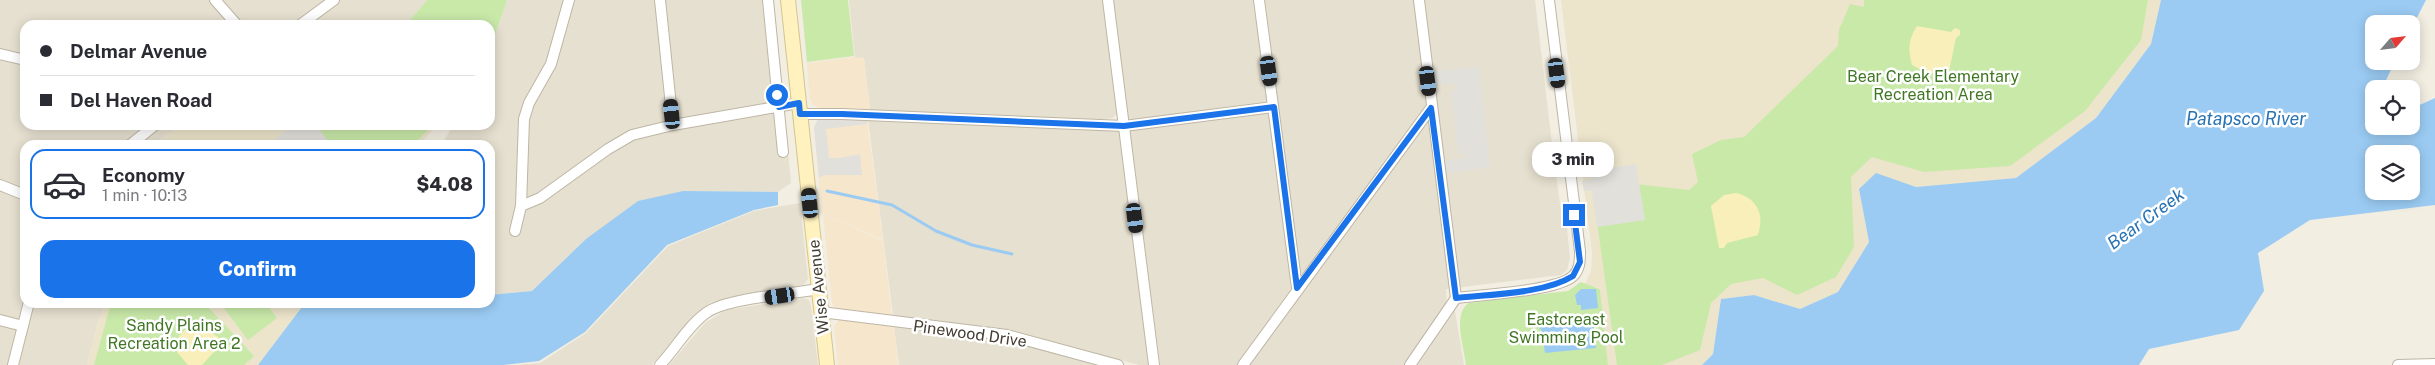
<!DOCTYPE html>
<meta charset="utf-8">
<style>
body{margin:0;font-family:"Public Sans",sans-serif;background:#f7f7f7;color:#2b2b33;height:100vh;display:flex;flex-direction:column;font-size:19px;white-space:nowrap}
*{box-sizing:border-box;margin:0}
p{font-size:16px;color:#7c7c81}
.icon{flex:none;width:28px;height:28px;fill:none;stroke:currentColor;stroke-width:2;stroke-linecap:round;stroke-linejoin:round}
.map{position:relative;flex:1;overflow:hidden}
.drawer{position:absolute;left:20px;top:140px;width:475px;height:168px;display:flex;flex-direction:column;background:#fff;border-radius:15px;box-shadow:0 2px 12px #0003}
.drawer>*{flex:none}
.guide{position:absolute;left:20px;top:20px;width:475px;height:110px;border-radius:15px;box-shadow:0 2px 12px #0003;display:grid;align-content:center;height:110px;padding:0 20px;background:#fff}
.needle{width:32px;rotate:62deg}
.tools{position:absolute;left:2365px;top:15px;display:grid;gap:10px}
.tools a{display:grid;place-items:center;width:55px;height:55px;border-radius:10px;background:#fff;box-shadow:0 2px 12px #0003;font-size:25px}
.end{position:absolute;width:22px;height:22px;margin:-11px;border:6px solid #1a73e8;background:#fff;box-shadow:0 0 0 2px #fff}
.from{border-radius:50%}
.bubble{position:absolute;height:35px;border-radius:15px;background:#fff;box-shadow:0 2px 12px #0003;font-size:16px;font-weight:800;line-height:35px;text-align:center}
.car{position:absolute;width:15px;height:30px;margin:-15px -8px;border-radius:6px;box-shadow:0 0 4px 1px #0007;background:linear-gradient(#222 24%,#8ab4d8 0 40%,#222 0 76%,#8ab4d8 0 86%,#222 0)}
.guide b{display:flex;align-items:center;gap:18px;height:48px;font-size:19px}
.guide b+b{border-top:1px solid #e1e1e2}
.guide i{width:12px;height:12px;background:#2b2b33}
ul{padding:9px 0 0;list-style:none}
li{display:flex;align-items:center;gap:15px;height:70px;margin:0 10px 8px;padding:0 10px;border:2px solid transparent;border-radius:15px}
li div{flex:1}
li b{display:block;font-size:19px}
li em{font-style:normal;font-weight:800}
li.current{border-color:#1a73e8}
li>.icon{width:45px;height:45px;stroke-width:1.5}
.action{display:flex;gap:10px;margin-top:auto;padding:10px 20px}
.action a{flex:1;height:58px;border-radius:15px;background:#1a73e8;color:#fff;font-size:20px;font-weight:800;line-height:58px;text-align:center}
.map>svg:first-child{display:block}
</style>
<div class="map">
<svg width="2435" height="365" viewBox="0 0 2435 365">
<rect width="100%" height="100%" fill="#f2eee2"/>
<g fill="#e6e0d0">
<path d="M0 0H427L406 25H25V125H180L153 145H25V302L105 303 98 322 87 365H0Z"/>
<path d="M507 0H773L791 183 778 192 683 191 586 239 532 291 490 295V145H444V141L453 125H490V50Z"/>
<path d="M849 0H1257L1269 101 1134 120 1126 117 1116 18 1106 19 1117 106V114L1112 118 1095 120 870 110 864 58 855 59Z"/>
<path d="M1265 0H1535L1554 161 1562 218H1566L1570 258 1567 270 1561 275 1446 289 1447 307 1405 365H1248L1421 115 1304 273H1300Z"/>
<path d="M1270 111 1293 289 1238 365H1160L1130 132 1133 128Z"/>
<path d="M868 119 1118 130 1123 137 1149 365H1139L1032 336 977 326 922 321 893 315Z"/>
<path d="M800 203 808 279 803 285 711 302 652 365H516L540 363 586 333 668 246 754 211Z"/>
<path d="M803 298 809 300 811 307 818 365H669L705 323 726 310Z"/>
<path d="M1455 311 1464 365H1416Z"/>
<path d="M894 326 1004 339 1105 365H899Z"/>
</g>
<g fill="#f6e6cc">
<path d="M854 57 864 58 870 109 820 108 813 105 810 100 807 63Z"/>
<path d="M823 118 867 120 883 240 822 213 814 128 818 119Z"/>
<path d="M823 214 883 241 892 315 836 308 832 304Z"/>
<path d="M845 319 894 325 898 365H838L834 327 838 321Z"/>
</g>
<g fill="#ece4cb">
<path d="M1561 0H2161L2151 44 2096 118 2016 178 1916 187 1876 174 1859 190 1869 242 1838 292 1800 309 1754 295 1721 299 1713 354 1702 365H1608L1600 288 1585 284 1591 271 1592 253Z"/>
<path d="M180 125H267L268 127 271 125H437L419 145H153Z"/>
<path d="M105 303H305L258 365H87L98 322Z"/>
</g>
<g fill="#c9e9a9">
<path d="M427 0H507L490 50V25H406Z"/>
<path d="M801 0H848L854 56 807 62Z"/>
<path d="M1864 0H2148L2141 40 2085 111 2010 166 1924 172 1872 157 1851 177 1854 247 1836 277 1797 295 1763 278 1731 284 1711 303 1700 350 1662 365H1617L1591 179 1689 190 1698 182 1692 154 1721 140 1744 137 1838 46 1839 30 1850 4 1864 7Z"/>
<path d="M287 125H433L413 145H301Z"/>
<path d="M1581 282 1600 289 1608 365H1466C1464 348 1452 313 1469 303L1568 291Z"/>
<path d="M111 303H204L254 356 244 365H94Z"/>
<path d="M220 303H266L277 318 248 340Z"/>
</g>
<g fill="#f9efbb">
<path d="M1917 26 1951 32 1955 28 1960 30V35L1956 38 1949 71C1934 76 1925 72 1912 65 1908 49 1908 40 1917 26Z"/>
<path d="M1736 193C1757 198 1765 214 1758 235L1727 243 1724 248H1719L1711 206 1724 195Z"/>
<path d="M194 321 224 341 202 365H188L177 352 179 336Z"/>
</g>
<g fill="#e2e0db">
<path d="M1479 67 1490 167 1445 174 1443 161 1465 157 1464 153 1458 154 1451 91 1456 90V84L1435 85 1432 71Z"/>
<path d="M824 118 867 120V124L826 129 829 158H840L860 154 862 175H825L819 178 814 128 818 119Z"/>
<path d="M292 125H316L331 145H269Z"/>
<path d="M1636 164 1645 220 1597 227 1592 191H1584L1582 181 1591 179 1590 170Z"/>
</g>
<g fill="#9bcbf3" fill-rule="evenodd">
<path d="M2161 0H2426L2411 29V24H2374V61H2395L2382 89H2374V126H2411V109L2435 98V205L2310 220 2258 253 2264 291 2239 330 2149 349 2139 365H1702L1713 354 1721 299 1754 295 1800 309 1838 292 1869 242 1859 189 1876 173 1916 187 2016 178 2096 118 2151 44ZM2374 154H2411V191H2374Z"/>
<path d="M683 191 778 192V205L754 210 667 245 585 332 539 361 503 365H258L305 303 490 302V295L532 291 586 239 638 201Z"/>
<path d="M1581 289H1596L1598 308 1581 310V305H1577L1575 295Z"/>
<path d="M1593 319 1596 348 1545 353 1542 331 1537 325Z"/>
</g>
<g fill="none" stroke-linecap="round" stroke-linejoin="round">
<path stroke="#9bcbf3" stroke-width="3" d="M827 191 892 205 936 231 972 245 1012 254"/>
<g stroke="#beb6a5" stroke-width="12">
<g id="minor">
<path d="M215 0 237 25"/>
<path d="M660 0 673 125"/>
<path d="M768 0 783 152"/>
<path d="M1108 0 1154 365"/>
<path d="M1259 0 1297 288"/>
<path d="M1419 0 1456 298"/>
<path d="M300 25 334 0"/>
<path d="M0 54 25 60"/>
<path d="M800 114H842L1124 126 1273 107"/>
<path d="M130 145 155 125"/>
<path d="M0 185 25 195"/>
<path d="M521 206 540 198 608 149 632 135 673 125 799 103"/>
<path d="M515 231 521 206 524 119 529 103 551 64 569 0"/>
<path d="M1456 298C1479 295 1558 291 1573 276 1580 270 1580 260 1580 251L1549 0"/>
<path d="M821 312 1007 335 1118 365"/>
<path d="M0 320 23 326"/>
<path d="M13 365 29 302"/>
<path d="M660 365C676 348 688 326 706 313 725 298 792 294 819 289"/>
<path d="M1243 365 1431 108"/>
<path d="M1410 365 1456 298"/>
<path d="M2398 365 2435 364"/>
</g>
</g>
<g stroke="#d4c590" stroke-width="16">
<path id="secondary" d="M788 0 827 365"/>
</g>
<use href="#minor" stroke="#fff" stroke-width="10"/>
<use href="#secondary" stroke="#fff2bf" stroke-width="14"/>
</g>
<g fill="none" stroke-linecap="round" stroke-linejoin="round">
<path stroke="#1a73e8" stroke-width="6" d="M777 95 779 107 799 103 800 114H842L1124 126 1274 107 1297 288 1431 108 1456 298C1490 294 1544 294 1573 276L1580 262 1574 215"/>
</g>
<g text-anchor="middle" stroke-width="5" stroke-linejoin="round" paint-order="stroke">
<g font-size="16" fill="#407724" stroke="#fff">
<text x="1933" y="82">Bear Creek Elementary<tspan x="1933" dy="18">Recreation Area</tspan></text>
<text x="1566" y="325">Eastcreast<tspan x="1566" dy="18">Swimming Pool</tspan></text>
<text x="174" y="331">Sandy Plains<tspan x="174" dy="18">Recreation Area 2</tspan></text>
</g>
<g font-size="16" fill="#443e33" stroke="#fff">
<text transform="translate(818 287) rotate(-96)" y="6">Wise Avenue</text>
<text transform="translate(970 333) rotate(8)" y="6">Pinewood Drive</text>
</g>
<g font-size="18" font-style="italic" fill="#2873b3" stroke="#fff">
<text x="2246" y="125">Patapsco River</text>
<text transform="translate(2146 219) rotate(-36)" y="6">Bear Creek</text>
</g>
</g>
</svg>
<div class="tools">
<a><svg class="needle" viewBox="-14 -14 28 28"><path d="M0-13l5 13h-10z" fill="#e53935"/><path d="M0 13l5-13h-10z" fill="#7c7c81"/></svg></a>
<a><svg class="icon" aria-label="locate" viewBox="0 0 24 24"><circle cx="12" cy="12" r="6"/><path d="M12 2v4M12 18v4M2 12h4M18 12h4"/></svg></a>
<a><svg class="icon" aria-label="layers" viewBox="0 0 24 24"><path d="M12 4l9 5-9 5-9-5zM3 14l9 5 9-5"/></svg></a>
</div>
<i class="end from" style="left:777px;top:95px"></i>
<i class="end" style="left:1574px;top:215px"></i>
<div class="bubble" style="left:1532px;top:142px;width:82px">3 min</div>
<i class="car" style="left:1269px;top:71px;rotate:172deg"></i>
<i class="car" style="left:1557px;top:73px;rotate:173deg"></i>
<i class="car" style="left:1428px;top:81px;rotate:173deg"></i>
<i class="car" style="left:672px;top:114px;rotate:354deg"></i>
<i class="car" style="left:810px;top:203px;rotate:354deg"></i>
<i class="car" style="left:1135px;top:218px;rotate:173deg"></i>
<i class="car" style="left:780px;top:296px;rotate:261deg"></i>
<div class="guide">
<b><i class="from"></i>Delmar Avenue</b>
<b><i></i>Del Haven Road</b>
</div>
<section class="drawer">
<ul>
<li class="current"><svg class="icon" aria-label="car" viewBox="0 0 24 24"><path d="M5 17H2v-5l4-1 3-4h7l3 4 3 1v5h-3M9 17h6M6 11h13"/><circle cx="7" cy="17" r="2"/><circle cx="17" cy="17" r="2"/></svg><div><b>Economy</b><p>1 min · 10:13</p></div><em>$4.08</em></li>
</ul>
<div class="action"><a>Confirm</a></div>
</section>
</div>
